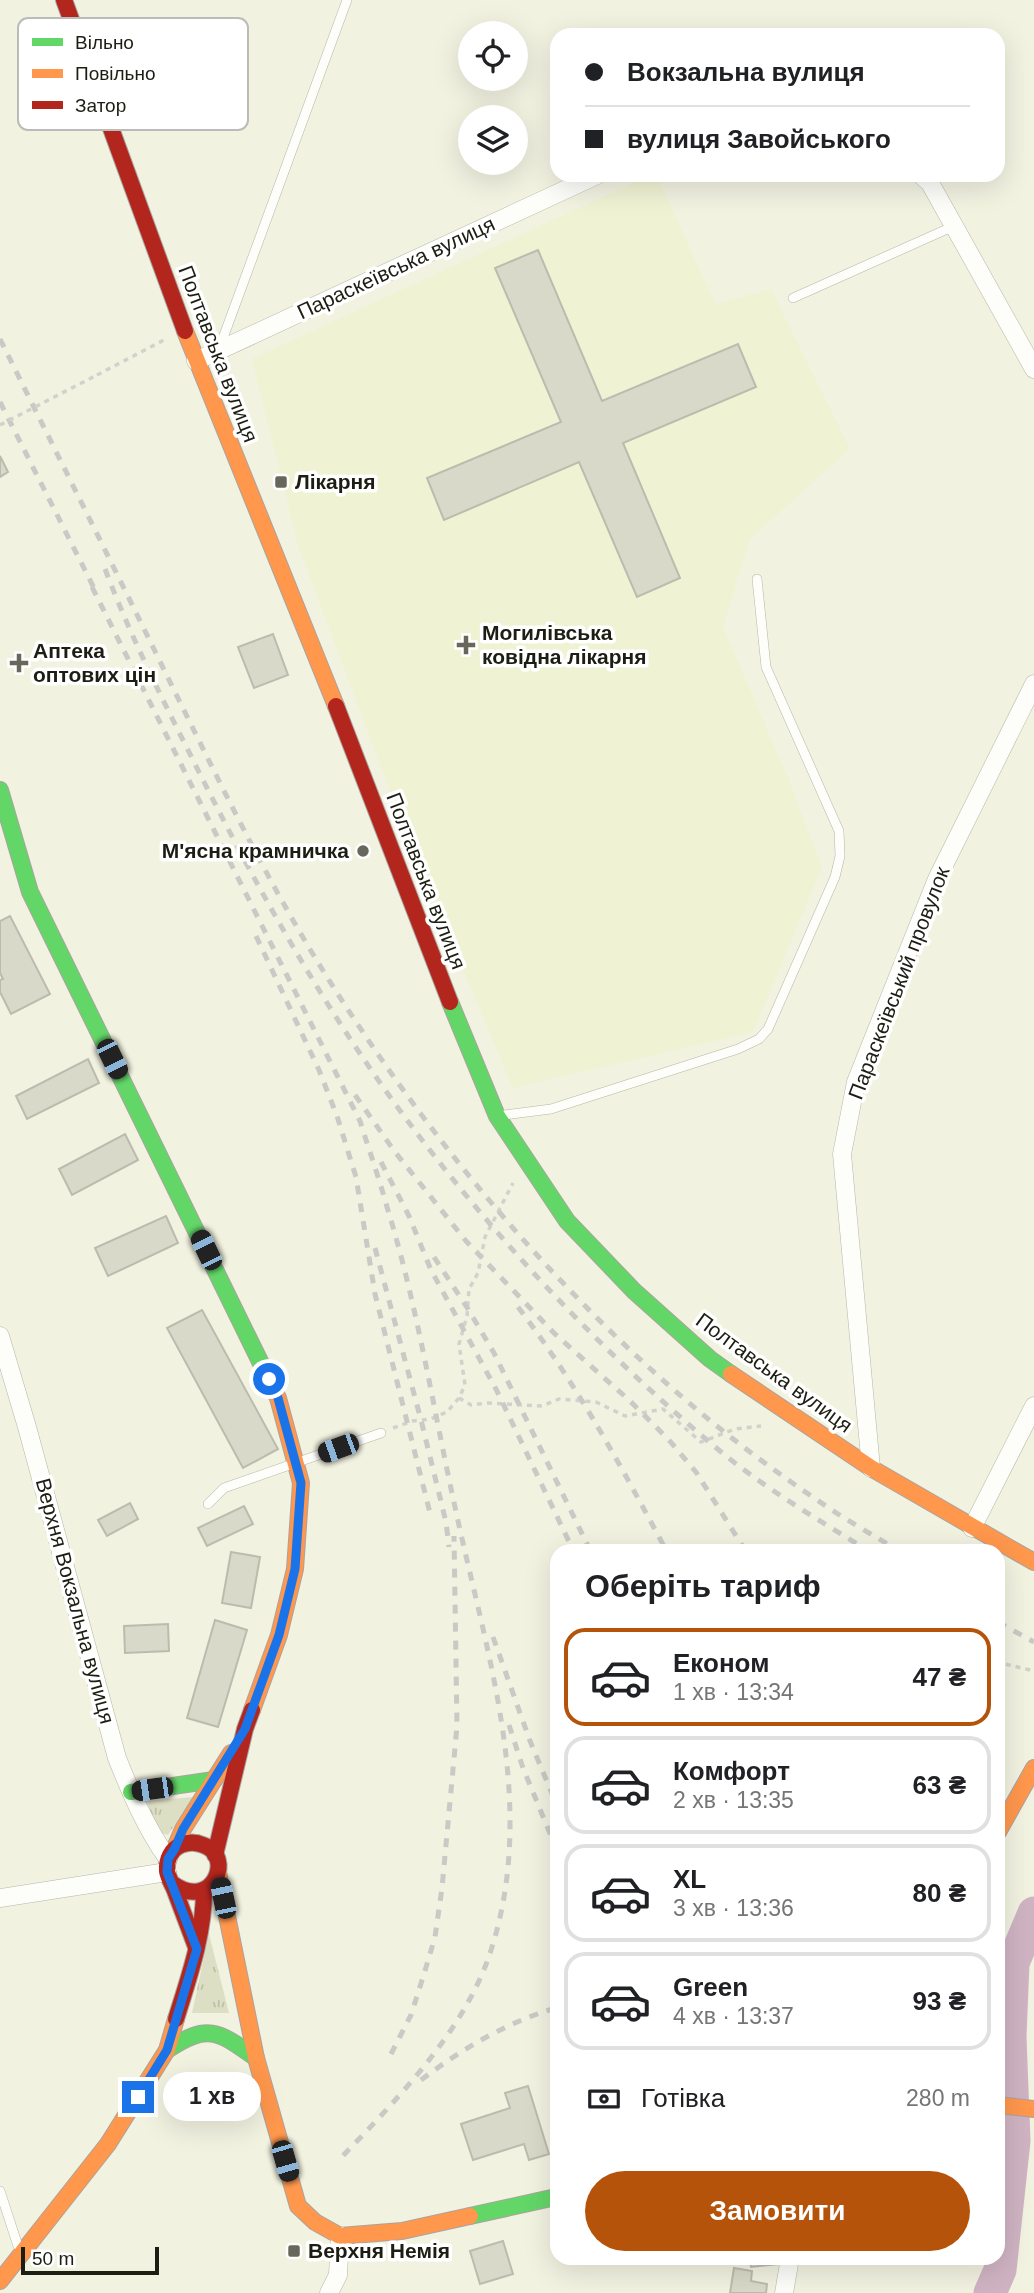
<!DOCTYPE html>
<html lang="uk">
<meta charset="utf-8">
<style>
body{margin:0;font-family:Helvetica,sans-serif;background:#f2f2f2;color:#202124;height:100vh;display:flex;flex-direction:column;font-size:26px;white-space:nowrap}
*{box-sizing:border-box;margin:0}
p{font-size:23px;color:#757577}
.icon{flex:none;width:38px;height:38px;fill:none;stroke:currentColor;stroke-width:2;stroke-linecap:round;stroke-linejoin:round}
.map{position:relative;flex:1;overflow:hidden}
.panel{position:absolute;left:550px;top:1544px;width:455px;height:721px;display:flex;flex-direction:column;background:#fff;border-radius:21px;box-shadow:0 7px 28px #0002}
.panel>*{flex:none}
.hud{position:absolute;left:550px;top:28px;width:455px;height:154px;border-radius:21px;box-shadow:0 7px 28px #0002;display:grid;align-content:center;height:154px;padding:0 35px;background:#fff}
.tools{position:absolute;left:458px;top:21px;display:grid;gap:14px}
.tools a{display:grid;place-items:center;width:70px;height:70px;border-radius:50%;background:#fff;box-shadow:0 7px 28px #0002;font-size:35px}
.scale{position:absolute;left:21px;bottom:18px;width:138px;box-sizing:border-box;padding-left:7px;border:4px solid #1d1e13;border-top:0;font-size:19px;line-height:24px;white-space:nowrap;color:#1d1e13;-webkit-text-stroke:5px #fff;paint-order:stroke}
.end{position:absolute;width:32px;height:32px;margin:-16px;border:9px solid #1a73e8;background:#fff;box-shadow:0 0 0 4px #fff}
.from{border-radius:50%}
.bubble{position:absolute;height:49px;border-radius:24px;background:#fff;box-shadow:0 7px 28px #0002;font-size:23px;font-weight:700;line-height:49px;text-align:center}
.car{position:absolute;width:21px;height:42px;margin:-21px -10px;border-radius:9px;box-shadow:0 0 5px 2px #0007;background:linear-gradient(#222 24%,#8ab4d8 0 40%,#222 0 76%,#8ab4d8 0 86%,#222 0)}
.hud b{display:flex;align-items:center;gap:24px;height:66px;font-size:26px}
.hud b+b{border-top:2px solid #e0e0e0}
.hud i{width:18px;height:18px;background:#202124}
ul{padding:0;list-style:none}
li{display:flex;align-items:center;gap:21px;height:98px;margin:0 14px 10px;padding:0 21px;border:4px solid #e0e0e0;border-radius:21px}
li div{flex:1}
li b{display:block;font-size:26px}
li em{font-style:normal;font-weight:700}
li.active{border-color:#b45309}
li>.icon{width:63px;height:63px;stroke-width:1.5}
h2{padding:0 35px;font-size:32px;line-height:84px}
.pay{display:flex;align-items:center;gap:18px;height:77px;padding:0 35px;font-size:26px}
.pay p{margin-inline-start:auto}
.button{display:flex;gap:14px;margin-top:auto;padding:14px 35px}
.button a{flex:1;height:80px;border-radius:42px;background:#b45309;color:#fff;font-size:28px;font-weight:700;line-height:80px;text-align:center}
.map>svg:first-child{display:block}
</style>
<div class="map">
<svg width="1034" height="2293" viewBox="0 0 1034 2293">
<defs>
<pattern id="grass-tufts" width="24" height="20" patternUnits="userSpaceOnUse" patternTransform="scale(1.75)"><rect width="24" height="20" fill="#dddfc5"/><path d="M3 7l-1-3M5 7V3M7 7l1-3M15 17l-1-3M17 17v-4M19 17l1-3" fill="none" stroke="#bdbfa8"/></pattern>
</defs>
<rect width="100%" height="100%" fill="#f1f2e0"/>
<path fill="#f0f2d4" d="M650 175H657L715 304 771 289 850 449 750 539 723 627 788 778 822 867 753 1032 513 1088 409 842 298 545 252 359Z"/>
<g fill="url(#grass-tufts)">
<path d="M193 1797 168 1835 157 1832 147 1801Z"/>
<path d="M209 1934 229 2013H192Z"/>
</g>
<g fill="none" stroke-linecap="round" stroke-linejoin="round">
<path stroke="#cfb3c3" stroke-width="33" d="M990 2293 1000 2270 1014 2141 1010 2037 1013 1963 1034 1913"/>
</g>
<g fill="#d8d9c8" stroke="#bbbcad" stroke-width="2">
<path d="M538 250 602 401 738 344 756 387 623 443 680 578 637 597 579 462 444 520 427 478 561 422 495 268Z"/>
<path d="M0 456 8 472 0 477Z"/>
<path d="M273 634 288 675 254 688 238 647Z"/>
<path d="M10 916 50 994 11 1014 0 992V980L3 979 0 973V921Z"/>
<path d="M88 1059 99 1083 27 1119 16 1096Z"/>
<path d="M125 1134 138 1160 72 1195 59 1169Z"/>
<path d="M166 1216 178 1243 108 1276 95 1248Z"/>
<path d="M202 1310 278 1449 243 1468 167 1328Z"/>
<path d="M130 1503 138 1519 107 1536 98 1520Z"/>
<path d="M244 1506 253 1524 207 1546 198 1528Z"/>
<path d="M231 1552 260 1557 251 1608 222 1603Z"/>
<path d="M215 1620 247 1630 218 1727 187 1718Z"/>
<path d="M168 1624 169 1651 125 1653 124 1626Z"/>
<path d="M528 2086 549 2154 529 2160 524 2144 473 2160 461 2124 510 2108 505 2093Z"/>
<path d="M503 2241 513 2274 480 2284 470 2251Z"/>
<path d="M750 2258H777L778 2264 751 2267Z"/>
<path d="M797 2258H826V2263L796 2261Z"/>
<path d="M734 2268 752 2271 751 2281 767 2284 766 2293H730Z"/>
</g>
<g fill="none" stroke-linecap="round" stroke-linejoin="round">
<g stroke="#b6b7a8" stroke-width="10">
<g id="lane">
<path d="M793 298 954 226"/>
<path d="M219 349 347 0"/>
<path d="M504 1115 551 1109 738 1049 759 1039 768 1029 835 877 840 856 839 831 766 667 757 579"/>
<path d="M208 1504 224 1488 381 1433"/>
<path d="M0 2191 18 2246"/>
</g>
</g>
<g stroke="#b6b7a8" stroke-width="19">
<g id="street">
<path d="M921 175 930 183 1034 369"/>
<path d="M196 361 597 175"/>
<path d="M0 1336 27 1427 117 1758C131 1793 146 1828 168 1859"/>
<path d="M871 1468 842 1154 856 1082 937 879 1034 684"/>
<path d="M972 1528 1034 1406"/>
<path d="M0 1898 167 1872"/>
<path d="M329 2293 338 2275 340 2236"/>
<path d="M784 2293 790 2258"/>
</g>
</g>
<g stroke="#aaa3a0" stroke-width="18">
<g id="fast">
<path d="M0 790 30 892 272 1386"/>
<path d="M450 1002 497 1116 567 1221 634 1291 710 1359 731 1374"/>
<path d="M131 1792 214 1780"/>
<path d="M167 2050C208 2023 218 2031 256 2058"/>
<path d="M470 2216 556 2197"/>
</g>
</g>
<g stroke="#aaa3a0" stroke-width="18">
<g id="slow">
<path d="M185 331 336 706"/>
<path d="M731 1374 871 1468 1034 1562"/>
<path d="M252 1710 279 1635 295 1569 301 1483 278 1398 272 1386"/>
<path d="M998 1832 1034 1768"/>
<path d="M175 1848 183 1829 231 1753"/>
<path d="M218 1872 256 2058 298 2206 315 2222 340 2236 402 2231 470 2216"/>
<path d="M998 2105 1034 2109"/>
<path d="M0 2281 108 2144 167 2050 176 2019"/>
</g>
</g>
<g stroke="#aaa3a0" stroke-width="18">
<g id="jam">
<path d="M64 0 185 331"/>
<path d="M336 706 450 1002"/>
<path d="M215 1855 245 1729 252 1710"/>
<path d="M173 1884C212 1912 236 1856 203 1845 196 1842 188 1842 181 1845 171 1849 166 1860 167 1871 168 1878 173 1885 175 1891 182 1910 189 1928 196 1947"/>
<path d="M176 2019C189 1977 204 1935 204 1890"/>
</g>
</g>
<g stroke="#d2d2cc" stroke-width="3.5" stroke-dasharray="5 5" stroke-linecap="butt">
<path d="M97 375 164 340"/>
<path d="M459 1398 471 1405 487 1403 542 1406 559 1399 596 1402 625 1416 663 1409 701 1442 735 1429 761 1426"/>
<path d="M393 1428 413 1421 431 1419 447 1412 459 1398 465 1385 459 1344 467 1316 469 1289 478 1273 485 1237 513 1183"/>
<path d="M998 1667 1001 1663 1034 1671"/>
</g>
<use href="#lane" stroke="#fdfdfa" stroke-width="9"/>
<use href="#street" stroke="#fdfdfa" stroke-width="18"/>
<use href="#fast" stroke="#63d668" stroke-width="16"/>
<use href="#slow" stroke="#ff974d" stroke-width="16"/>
<use href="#jam" stroke="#b3261e" stroke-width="16"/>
<g stroke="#c9c9c5" stroke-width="5" stroke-dasharray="9 9" stroke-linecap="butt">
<path d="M0 339C57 454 115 569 171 684 220 783 268 883 327 977 428 1138 555 1291 701 1413 744 1449 791 1483 838 1514 857 1526 878 1538 897 1550"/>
<path d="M0 402 97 594"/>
<path d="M105 569C133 643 169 712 204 782 251 875 301 966 359 1052 456 1197 586 1340 720 1451 766 1489 817 1519 867 1550"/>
<path d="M92 587 360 1121C369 1150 379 1178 387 1207 417 1304 433 1407 455 1507 485 1649 538 1801 492 1947 467 2030 395 2101 337 2162"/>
<path d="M256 936 319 1070 337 1116 356 1177 375 1294 431 1517"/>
<path d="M355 1095 395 1152 466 1241 554 1333 629 1400 668 1439 696 1472 745 1550"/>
<path d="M381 1162 409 1216 431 1270 497 1391 573 1550"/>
<path d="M375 1248 421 1420 446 1522 449 1547"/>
<path d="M434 1257 468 1309 494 1353 590 1550"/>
<path d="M518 1307C576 1383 621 1466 666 1550"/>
<path d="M998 1622 1034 1642"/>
<path d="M493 1637 530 1741 556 1803"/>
<path d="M509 1725 523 1768 556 1848"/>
<path d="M391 2054 411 2015 424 1974 435 1937 442 1888 457 1726 454 1536"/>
<path d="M421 2080C462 2049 507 2022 556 2008"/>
</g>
<path stroke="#d2d2cc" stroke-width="3.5" stroke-dasharray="5 5" stroke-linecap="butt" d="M0 425 97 375"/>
</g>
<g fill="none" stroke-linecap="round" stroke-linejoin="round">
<path stroke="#1a73e8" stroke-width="9" d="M138 2097 167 2050 197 1949 167 1872 168 1859 175 1848 183 1829 245 1729 279 1635 295 1569 301 1483 278 1398 269 1379"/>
</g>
<g fill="#67685b" stroke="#fff" stroke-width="2.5">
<rect x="274" y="475" width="14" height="14" rx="3.5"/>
<path d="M462.5 634.5h7v7h7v7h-7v7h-7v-7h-7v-7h7z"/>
<path d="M15.5 652.5h7v7h7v7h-7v7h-7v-7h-7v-7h7z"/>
<circle cx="363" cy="851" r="7"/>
<rect x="287" y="2244" width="14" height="14" rx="3.5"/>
</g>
<g text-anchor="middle" stroke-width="7" stroke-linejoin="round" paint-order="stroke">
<g font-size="21" fill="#1d1e13" stroke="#fff">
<text transform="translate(396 268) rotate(-25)" y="7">Параскеївська вулиця</text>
<text transform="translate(218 354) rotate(69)" y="7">Полтавська вулиця</text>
<text transform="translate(426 881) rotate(69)" y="7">Полтавська вулиця</text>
<text transform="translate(899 983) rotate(-69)" y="7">Параскеївський провулок</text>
<text transform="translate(774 1373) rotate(36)" y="7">Полтавська вулиця</text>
<text transform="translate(75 1601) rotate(75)" y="7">Верхня Вокзальна вулиця</text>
</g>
<g font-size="21" font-weight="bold" fill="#1d1e13" stroke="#fff" text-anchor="start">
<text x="295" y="489">Лікарня</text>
<text x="482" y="640">Могилівська<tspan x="482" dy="24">ковідна лікарня</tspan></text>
<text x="33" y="658">Аптека<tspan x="33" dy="24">оптових цін</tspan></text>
<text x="349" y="858" text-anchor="end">М'ясна крамничка</text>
<text x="308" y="2258">Верхня Немія</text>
</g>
</g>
<rect x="18" y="18" width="230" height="112" rx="10" fill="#fff" stroke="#bbbcb8" stroke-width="2"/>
<rect x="32" y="38" width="31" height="8" fill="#63d668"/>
<rect x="32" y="69" width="31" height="9" fill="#ff974d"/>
<rect x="32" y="101" width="31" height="8" fill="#b3261e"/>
<g font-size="19" fill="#1d1e13">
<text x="75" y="49">Вільно</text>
<text x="75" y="80">Повільно</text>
<text x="75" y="112">Затор</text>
</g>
</svg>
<div class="tools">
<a><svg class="icon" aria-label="locate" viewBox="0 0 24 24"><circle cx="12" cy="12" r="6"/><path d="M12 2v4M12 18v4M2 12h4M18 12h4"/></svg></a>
<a><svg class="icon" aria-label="layers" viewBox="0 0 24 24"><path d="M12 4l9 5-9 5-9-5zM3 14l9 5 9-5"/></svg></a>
</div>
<div class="scale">50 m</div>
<i class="end from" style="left:269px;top:1379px"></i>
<i class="end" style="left:138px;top:2097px"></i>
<div class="bubble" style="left:163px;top:2072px;width:98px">1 хв</div>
<i class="car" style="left:112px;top:1059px;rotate:154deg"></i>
<i class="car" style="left:206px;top:1250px;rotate:334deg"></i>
<i class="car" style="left:338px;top:1448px;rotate:250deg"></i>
<i class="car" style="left:152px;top:1789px;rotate:262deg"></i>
<i class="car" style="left:223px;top:1898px;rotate:348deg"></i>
<i class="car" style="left:285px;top:2161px;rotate:164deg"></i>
<div class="hud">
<b><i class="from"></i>Вокзальна вулиця</b>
<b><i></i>вулиця Завойського</b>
</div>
<section class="panel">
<h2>Оберіть тариф</h2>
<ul>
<li class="active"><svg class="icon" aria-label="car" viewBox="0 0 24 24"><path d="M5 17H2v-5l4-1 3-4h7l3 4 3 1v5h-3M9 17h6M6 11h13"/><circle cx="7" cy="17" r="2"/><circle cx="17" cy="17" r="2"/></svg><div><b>Економ</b><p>1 хв · 13:34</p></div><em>47 ₴</em></li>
<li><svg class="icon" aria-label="car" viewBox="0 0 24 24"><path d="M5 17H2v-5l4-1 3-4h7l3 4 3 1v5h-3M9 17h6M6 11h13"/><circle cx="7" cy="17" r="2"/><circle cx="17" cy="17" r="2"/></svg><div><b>Комфорт</b><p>2 хв · 13:35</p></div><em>63 ₴</em></li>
<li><svg class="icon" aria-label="car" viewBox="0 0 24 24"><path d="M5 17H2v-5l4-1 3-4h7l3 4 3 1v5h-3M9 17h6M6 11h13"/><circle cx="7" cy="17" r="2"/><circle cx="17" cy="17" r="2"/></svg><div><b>XL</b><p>3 хв · 13:36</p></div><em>80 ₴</em></li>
<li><svg class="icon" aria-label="car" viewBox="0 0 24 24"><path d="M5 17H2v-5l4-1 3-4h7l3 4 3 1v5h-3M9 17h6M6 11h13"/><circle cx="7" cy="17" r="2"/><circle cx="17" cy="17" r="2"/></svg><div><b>Green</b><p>4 хв · 13:37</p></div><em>93 ₴</em></li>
</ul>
<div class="pay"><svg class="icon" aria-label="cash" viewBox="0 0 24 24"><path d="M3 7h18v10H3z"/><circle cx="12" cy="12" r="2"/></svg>Готівка<p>280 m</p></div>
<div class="button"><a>Замовити</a></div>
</section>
</div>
